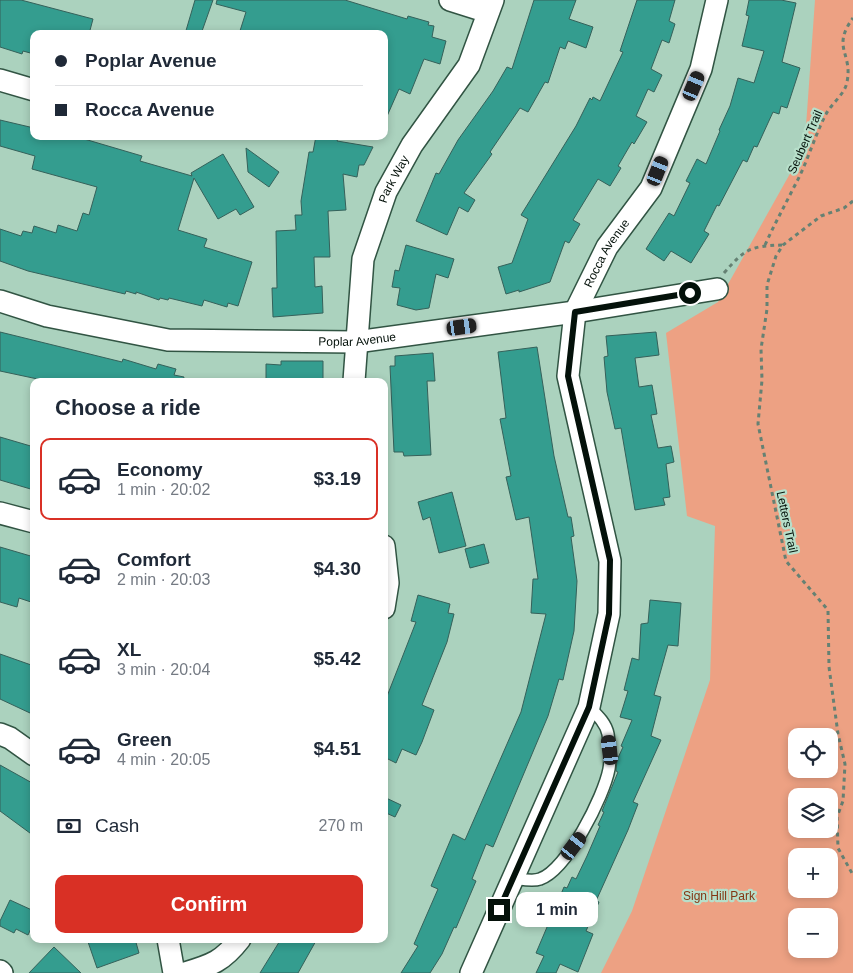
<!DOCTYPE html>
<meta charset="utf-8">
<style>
body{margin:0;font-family:Arial,sans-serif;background:#f6f6f7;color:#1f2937;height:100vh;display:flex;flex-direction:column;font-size:19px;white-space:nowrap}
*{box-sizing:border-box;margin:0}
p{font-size:16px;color:#747a83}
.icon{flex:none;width:28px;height:28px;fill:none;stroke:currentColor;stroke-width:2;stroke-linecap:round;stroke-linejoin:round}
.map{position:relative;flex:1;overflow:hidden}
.details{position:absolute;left:30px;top:378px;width:358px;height:565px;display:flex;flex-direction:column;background:#fff;border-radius:10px;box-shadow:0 2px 8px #0003}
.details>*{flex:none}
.banner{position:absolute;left:30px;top:30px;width:358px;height:110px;border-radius:10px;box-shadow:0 2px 8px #0003;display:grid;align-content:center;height:110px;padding:0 25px;background:#fff}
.controls{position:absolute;left:788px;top:728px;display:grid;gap:10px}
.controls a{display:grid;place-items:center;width:50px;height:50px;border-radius:10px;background:#fff;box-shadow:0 2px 8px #0003;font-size:25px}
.end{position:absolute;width:22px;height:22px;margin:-11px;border:6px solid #04110a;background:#fff;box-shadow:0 0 0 2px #fff}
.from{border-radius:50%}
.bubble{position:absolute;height:35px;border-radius:10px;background:#fff;box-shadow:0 2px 8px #0003;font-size:16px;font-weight:600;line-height:35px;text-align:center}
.car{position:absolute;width:15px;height:30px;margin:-15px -8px;border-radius:6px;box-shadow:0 0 4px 1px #0007;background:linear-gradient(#222 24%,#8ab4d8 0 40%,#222 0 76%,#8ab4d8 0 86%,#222 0)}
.banner b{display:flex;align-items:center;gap:18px;height:48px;font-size:19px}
.banner b+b{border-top:1px solid #e0e1e3}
.banner i{width:12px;height:12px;background:#1f2937}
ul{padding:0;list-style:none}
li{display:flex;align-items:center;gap:15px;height:82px;margin:0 10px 8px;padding:0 15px;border:2px solid transparent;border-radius:10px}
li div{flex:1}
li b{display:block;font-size:19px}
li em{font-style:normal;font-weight:600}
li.current{border-color:#d93025}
li>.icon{width:45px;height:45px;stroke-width:1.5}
h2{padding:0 25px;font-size:22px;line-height:60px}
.pay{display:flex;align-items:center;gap:12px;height:55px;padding:0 25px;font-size:19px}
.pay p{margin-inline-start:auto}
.action{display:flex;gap:10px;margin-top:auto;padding:10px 25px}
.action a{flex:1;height:58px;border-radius:10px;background:#d93025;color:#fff;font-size:20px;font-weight:600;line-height:58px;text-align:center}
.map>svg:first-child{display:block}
</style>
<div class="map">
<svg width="853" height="973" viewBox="0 0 853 973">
<rect width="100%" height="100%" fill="#abd2be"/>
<path fill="#eda183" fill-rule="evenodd" d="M815 0H853V973H601L632 911 710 680 715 526 687 516 666 333 718 302 801 154 805 140ZM796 736H829V769H796ZM796 796H829V829H796ZM796 856H829V889H796ZM796 916H829V949H796Z"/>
<g fill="#349d8f" stroke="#35615a">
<path d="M0 0H21L93 19 89 34H34V54L23 51 22 54 0 47Z"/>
<path d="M195 0H213L201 34H185Z"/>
<path d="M217 0H345L407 19 408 16 429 22 428 25 434 26 432 37 446 41 440 64 424 59 410 94 399 89 384 123V34H239L246 12 216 4Z"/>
<path d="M534 0H576L569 19 593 27 586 48 568 41 565 49 560 47 548 83 545 82 528 112 520 108 490 152 492 154 464 193 475 200 468 212 459 207 447 235 416 221 436 173 439 174 458 140 493 91 507 67 512 69Z"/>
<path d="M637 0H675L669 21 675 24 669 43 662 40 651 69 662 75 654 92 648 89 636 116 647 122 634 144 632 142 618 166 621 168 610 186 598 179 573 220 580 224 569 243 565 241 550 282 519 292V290L506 294 498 267 512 263 528 219 521 215 576 126 590 98 592 100 593 97 600 101 623 52 620 51Z"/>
<path d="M749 0H781L796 3 782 62 800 68 787 108 781 106 779 114 773 112 757 147 754 146 747 162 743 160 719 206 717 205 704 231 709 234 691 263 671 251 664 261 646 249 669 213 674 216 690 183 686 181 697 159 706 164 720 131 719 130 730 106 738 78 754 83 764 51 742 46 749 16 746 15Z"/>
<path d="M0 120 34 128V136H74L142 156 140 161 192 176 191 173 223 154 254 207 240 215 236 209 218 219 194 178 178 230 207 239 204 247 252 262 238 306 228 303 227 307 204 300 202 306 169 298 168 300 160 298 159 300 136 292V294L126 291 125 294 28 271 0 261V229L21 236 23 231 32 233 34 226 56 233 58 225 77 231 83 213 89 215 97 187 32 169 35 156 0 146Z"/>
<path d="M316 136H339L337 141 373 147 364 165H359L357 177 343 174 346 210 328 211 330 257H314L315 287 322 286 323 313 273 317 272 288H277L276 231 296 230 295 215H302L301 201 309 152H313Z"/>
<path d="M246 148 279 172 269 187 248 172Z"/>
<path d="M406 245 454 259 448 278 436 274 429 308 416 310 397 305 400 288 392 287 395 270 399 271Z"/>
<path d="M0 332 122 362 123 359 156 369 158 364 176 369 174 375 184 377 183 381H47L0 371Z"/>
<path d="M656 332 659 355 635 358 639 387 652 385 657 414 651 415 658 448 671 446 674 462 666 464 670 497 663 498 665 505 635 510 621 428 615 429 607 392 604 357 608 356 606 336Z"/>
<path d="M537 347 554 456 568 517H571L574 536 571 537 577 581 574 631 563 680 559 679 548 716 493 847 486 844 472 879 476 881 456 928 454 927 442 954 430 973H401L418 946 414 944 438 889 431 886 453 834 465 840 521 712 546 614 531 613 533 579H538L529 517 516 520 506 477 511 476 500 419 506 418 498 352Z"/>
<path d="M433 353 435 381H427L431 455 404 456 403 452H394L390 366H395V356Z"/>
<path d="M281 361H323V381H266V364L281 365Z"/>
<path d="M0 437 34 447V490L0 480Z"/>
<path d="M452 492 466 546 439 553 430 517 423 520 418 502Z"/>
<path d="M484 544 489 563 470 568 465 549Z"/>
<path d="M0 547 34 557V591L31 602 19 598 17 607 0 602Z"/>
<path d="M418 595 450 604 448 613 454 614 447 642 422 705 434 710 422 742 416 755 402 749 396 763 384 757V704L416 622 411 621Z"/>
<path d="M650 600 681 603 678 646 668 645 654 695 661 697 651 736 661 740 633 802 638 804 628 830 596 901 599 902 586 931 593 934 578 972 560 964 556 973H536L544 956 536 953 564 887 567 888 572 877 576 879 587 856 600 826 598 825 604 812 602 811 618 772 616 771 617 760 623 747 621 746 632 720 620 717 628 691 624 690 632 658 639 660 641 624 648 623Z"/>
<path d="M0 654 34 666V704L30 713 0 699Z"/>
<path d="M0 765 34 784V836L0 811Z"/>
<path d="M384 797 401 805 395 817 384 812Z"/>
<path d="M10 900 34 911V922L28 935 16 929 14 933 0 926V921Z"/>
<path d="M87 939H135L139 953 97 968Z"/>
<path d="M281 939H317L298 973H260Z"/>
<path d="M54 947 81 973H29Z"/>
</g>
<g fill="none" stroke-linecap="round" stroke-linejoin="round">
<g stroke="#315443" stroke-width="14">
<path id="service" d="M513 878C521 879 532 882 540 879 567 870 604 796 609 769 611 757 610 746 608 734 606 723 597 715 589 707"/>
</g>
<g stroke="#315443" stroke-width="24">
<g id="minor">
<path d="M450 0 488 12"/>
<path d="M0 80 34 90"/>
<path id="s1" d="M0 301 47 316 168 340 356 342 575 312 717 289"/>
<path id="s2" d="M354 381 363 259 386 192 412 145 469 65 493 0"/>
<path d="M0 513 34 522"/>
<path d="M384 546 388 583 384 608"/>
<path d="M0 734 10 738 34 755"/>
<path d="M168 939 174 973"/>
<path d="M0 971 2 973"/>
<path d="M185 973C212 965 223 961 240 939"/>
<path id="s3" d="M471 973 589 707 609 614 610 561 568 376 575 312 607 247 651 188 701 69 717 0"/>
</g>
</g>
<g stroke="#658173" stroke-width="3" stroke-dasharray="4 4" stroke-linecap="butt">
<path d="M853 201 844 208 821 216 783 245 776 256 767 285V309L761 349 762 380 758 424 786 561 828 610 829 667 838 734 845 764 843 801 837 817 838 848 853 875"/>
<path d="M765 245C774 225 784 207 794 187 807 164 814 137 826 114 832 103 845 94 847 82 853 53 831 48 853 18"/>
<path d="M724 273C745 249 750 246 782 245"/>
</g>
<use href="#service" stroke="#fff" stroke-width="11"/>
<use href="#minor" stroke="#fff" stroke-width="21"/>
</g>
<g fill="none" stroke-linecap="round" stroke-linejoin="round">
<path stroke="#04110a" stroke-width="6" d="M499 910 589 707 609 614 610 560 568 376 575 312 690 293"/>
</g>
<g text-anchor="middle" stroke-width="4.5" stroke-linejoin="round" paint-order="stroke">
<g font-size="12" fill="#04110a" stroke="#b7dfca">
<text transform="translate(805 142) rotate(-66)" y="4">Seubert Trail</text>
<text dy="4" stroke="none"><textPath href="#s2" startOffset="208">Park Way</textPath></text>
<text dy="4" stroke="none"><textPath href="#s3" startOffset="760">Rocca Avenue</textPath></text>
<text dy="4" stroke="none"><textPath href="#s1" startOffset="362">Poplar Avenue</textPath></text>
<text transform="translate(787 522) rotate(78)" y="4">Letters Trail</text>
</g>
<g font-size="12" fill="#833613" stroke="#b7dfca">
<text x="719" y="900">Sign Hill Park</text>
</g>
</g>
</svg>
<div class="controls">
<a><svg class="icon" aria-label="locate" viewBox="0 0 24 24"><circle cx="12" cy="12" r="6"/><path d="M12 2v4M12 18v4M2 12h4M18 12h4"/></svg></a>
<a><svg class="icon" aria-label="layers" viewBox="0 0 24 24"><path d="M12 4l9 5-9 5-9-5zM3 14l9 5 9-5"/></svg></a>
<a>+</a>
<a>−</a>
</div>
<i class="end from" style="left:690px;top:293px"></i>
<i class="end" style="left:499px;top:910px"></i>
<div class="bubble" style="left:516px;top:892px;width:82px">1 min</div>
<i class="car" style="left:694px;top:86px;rotate:23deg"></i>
<i class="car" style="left:658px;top:171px;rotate:22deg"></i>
<i class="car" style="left:462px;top:327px;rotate:82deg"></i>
<i class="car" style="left:610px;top:750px;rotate:353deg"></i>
<i class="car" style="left:574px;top:846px;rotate:38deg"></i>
<div class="banner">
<b><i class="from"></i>Poplar Avenue</b>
<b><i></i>Rocca Avenue</b>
</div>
<section class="details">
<h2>Choose a ride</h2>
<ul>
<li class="current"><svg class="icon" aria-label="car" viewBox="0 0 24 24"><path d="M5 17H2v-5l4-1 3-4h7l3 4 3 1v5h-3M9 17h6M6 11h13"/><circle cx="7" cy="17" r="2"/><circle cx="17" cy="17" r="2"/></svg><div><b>Economy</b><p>1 min · 20:02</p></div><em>$3.19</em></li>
<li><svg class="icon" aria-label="car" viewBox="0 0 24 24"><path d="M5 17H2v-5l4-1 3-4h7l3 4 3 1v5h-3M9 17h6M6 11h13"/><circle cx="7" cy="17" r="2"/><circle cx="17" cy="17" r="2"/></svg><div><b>Comfort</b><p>2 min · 20:03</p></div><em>$4.30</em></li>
<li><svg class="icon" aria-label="car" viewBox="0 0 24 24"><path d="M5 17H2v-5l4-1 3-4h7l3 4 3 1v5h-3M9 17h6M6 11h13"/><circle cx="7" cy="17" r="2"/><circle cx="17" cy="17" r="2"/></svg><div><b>XL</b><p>3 min · 20:04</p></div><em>$5.42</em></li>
<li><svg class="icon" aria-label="car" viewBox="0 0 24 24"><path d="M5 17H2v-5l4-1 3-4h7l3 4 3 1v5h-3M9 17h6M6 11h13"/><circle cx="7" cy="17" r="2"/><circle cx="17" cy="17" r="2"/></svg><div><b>Green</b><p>4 min · 20:05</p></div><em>$4.51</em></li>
</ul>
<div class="pay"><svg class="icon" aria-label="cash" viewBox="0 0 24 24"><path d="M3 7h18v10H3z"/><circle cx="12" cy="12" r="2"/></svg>Cash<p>270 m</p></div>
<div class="action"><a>Confirm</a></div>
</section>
</div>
